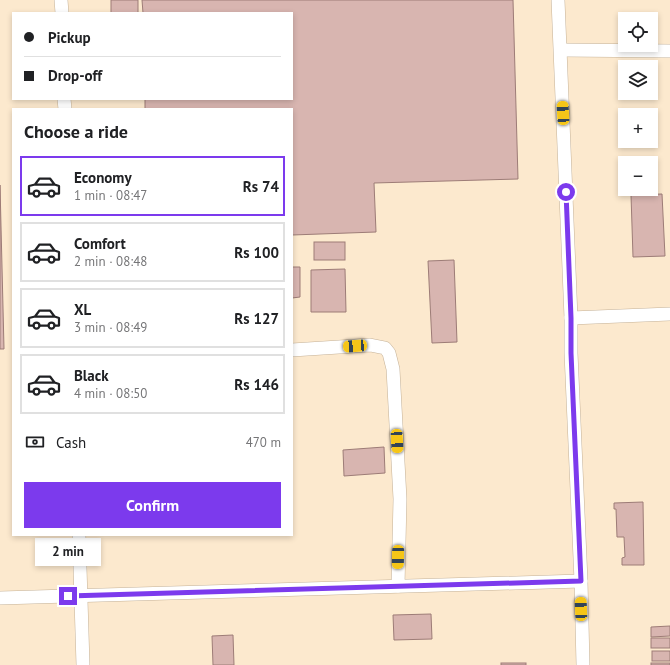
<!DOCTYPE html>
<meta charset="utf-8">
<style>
body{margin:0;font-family:"PT Sans",sans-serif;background:#f2f2f2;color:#202124;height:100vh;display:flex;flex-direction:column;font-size:15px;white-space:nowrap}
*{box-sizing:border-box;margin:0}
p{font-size:13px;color:#757577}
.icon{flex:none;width:22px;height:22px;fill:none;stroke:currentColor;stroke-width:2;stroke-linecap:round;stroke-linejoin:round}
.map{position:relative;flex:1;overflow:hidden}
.panel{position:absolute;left:12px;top:108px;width:281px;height:428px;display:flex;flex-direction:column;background:#fff;border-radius:0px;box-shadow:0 2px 6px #0003}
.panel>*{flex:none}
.guide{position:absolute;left:12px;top:12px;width:281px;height:88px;border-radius:0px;box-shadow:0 2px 6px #0003;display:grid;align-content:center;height:88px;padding:0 12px;background:#fff}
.fabs{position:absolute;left:618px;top:12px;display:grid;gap:8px}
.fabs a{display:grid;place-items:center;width:40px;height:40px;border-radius:0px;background:#fff;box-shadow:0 2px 6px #0003;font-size:20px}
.end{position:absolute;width:18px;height:18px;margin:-9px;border:5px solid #7c3aed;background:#fff;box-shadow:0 0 0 2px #fff}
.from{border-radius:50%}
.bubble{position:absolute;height:28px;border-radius:0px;background:#fff;box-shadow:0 2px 6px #0003;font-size:13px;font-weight:800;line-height:28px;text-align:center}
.car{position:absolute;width:12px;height:24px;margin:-12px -6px;border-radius:5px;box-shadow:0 0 3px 1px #0007;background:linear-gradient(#f5c518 24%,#345 0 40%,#f5c518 0 76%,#345 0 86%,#f5c518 0)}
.guide b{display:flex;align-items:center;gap:14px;height:38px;font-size:15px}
.guide b+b{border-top:1px solid #e0e0e0}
.guide i{width:10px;height:10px;background:#202124}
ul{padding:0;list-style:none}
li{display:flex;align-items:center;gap:12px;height:60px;margin:0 8px 6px;padding:0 4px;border:2px solid #e0e0e0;border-radius:0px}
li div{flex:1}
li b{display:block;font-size:15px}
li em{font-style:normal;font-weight:800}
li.selected{border-color:#7c3aed}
li>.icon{width:36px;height:36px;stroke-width:1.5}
h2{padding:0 12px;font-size:18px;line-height:48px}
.pay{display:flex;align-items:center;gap:10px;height:44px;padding:0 12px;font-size:15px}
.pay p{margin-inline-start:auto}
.primary-button{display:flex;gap:8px;margin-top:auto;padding:8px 12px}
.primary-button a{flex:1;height:46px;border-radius:0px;background:#7c3aed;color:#fff;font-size:16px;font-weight:800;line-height:46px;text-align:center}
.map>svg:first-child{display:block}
</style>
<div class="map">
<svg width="670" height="665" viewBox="0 0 670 665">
<rect width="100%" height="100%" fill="#fcf8f3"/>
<path fill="#fce9ce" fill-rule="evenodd" d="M0 0H670V665H0ZM13 13H292V99H13ZM625 19H651V45H625ZM625 67H651V93H625ZM13 109H292V535H13ZM625 115H651V141H625ZM625 163H651V189H625Z"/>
<g fill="#d8b5b0" stroke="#9d7c77">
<rect x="111" y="0" width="27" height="13"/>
<path d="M142 0H513L518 179 374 183 376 232 292 235V109H145V99H292V13H143Z"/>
<path d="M0 185 4 349H0Z"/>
<path d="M662 194 665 256 633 257 631 195Z"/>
<rect x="314" y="242" width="31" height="18"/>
<path d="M454 260 457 342 432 343 428 261Z"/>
<path d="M292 267H300V297L292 298Z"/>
<path d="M345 269 346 312H311V270Z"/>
<path d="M384 447 385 473 344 476 343 450Z"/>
<path d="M643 502 644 565H622V558L625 557 624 537H617L616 509H614V503Z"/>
<path d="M431 614 432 639 394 640 393 615Z"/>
<path d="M670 626V636L651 637V627Z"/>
<path d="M233 635 234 665H213L212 636Z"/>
<rect x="651" y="638" width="19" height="10"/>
<rect x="652" y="651" width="18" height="10"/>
<rect x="501" y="663" width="25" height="2"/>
<rect x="651" y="663" width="19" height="2"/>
</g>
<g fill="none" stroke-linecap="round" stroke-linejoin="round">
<g stroke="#c5b298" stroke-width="14">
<g id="minor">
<path d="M61 0 62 13"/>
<path d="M558 0 571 318V353L581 581 583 665"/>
<path d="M561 50 670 51"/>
<path d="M64 99 65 109"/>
<path d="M571 318 670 314"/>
<path d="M292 350 370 345 385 348 389 353 393 369 400 499 398 586"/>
<path d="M79 535 83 665"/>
<path d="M0 598 581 581"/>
</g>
</g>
<use href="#minor" stroke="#fff" stroke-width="13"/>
</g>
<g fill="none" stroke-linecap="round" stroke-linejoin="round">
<path stroke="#7c3aed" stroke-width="5" d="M68 596 581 581 571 353V318L566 192"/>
</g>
</svg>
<div class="fabs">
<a><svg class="icon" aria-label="locate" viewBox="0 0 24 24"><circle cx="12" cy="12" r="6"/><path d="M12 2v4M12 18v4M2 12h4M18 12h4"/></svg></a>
<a><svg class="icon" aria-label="layers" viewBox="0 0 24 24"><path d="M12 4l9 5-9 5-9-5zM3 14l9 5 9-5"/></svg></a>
<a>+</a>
<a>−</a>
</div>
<i class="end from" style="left:566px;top:192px"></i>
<i class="end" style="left:68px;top:596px"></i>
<div class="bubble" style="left:35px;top:538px;width:66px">2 min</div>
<i class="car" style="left:563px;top:113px;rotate:357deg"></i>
<i class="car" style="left:355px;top:346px;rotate:266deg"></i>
<i class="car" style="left:397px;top:441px;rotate:177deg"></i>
<i class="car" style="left:398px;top:557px;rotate:181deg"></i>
<i class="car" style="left:581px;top:609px;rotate:358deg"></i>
<div class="guide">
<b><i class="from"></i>Pickup</b>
<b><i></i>Drop-off</b>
</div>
<section class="panel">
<h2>Choose a ride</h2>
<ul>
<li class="selected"><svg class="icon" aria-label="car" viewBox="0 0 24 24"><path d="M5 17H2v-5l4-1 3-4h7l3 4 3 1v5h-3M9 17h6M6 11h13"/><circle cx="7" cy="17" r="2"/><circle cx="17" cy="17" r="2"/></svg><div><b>Economy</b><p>1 min · 08:47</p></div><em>Rs 74</em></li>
<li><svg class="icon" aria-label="car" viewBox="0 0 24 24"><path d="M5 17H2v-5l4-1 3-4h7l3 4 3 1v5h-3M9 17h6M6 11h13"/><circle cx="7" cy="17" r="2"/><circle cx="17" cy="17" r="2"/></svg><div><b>Comfort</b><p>2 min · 08:48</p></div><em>Rs 100</em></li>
<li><svg class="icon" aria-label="car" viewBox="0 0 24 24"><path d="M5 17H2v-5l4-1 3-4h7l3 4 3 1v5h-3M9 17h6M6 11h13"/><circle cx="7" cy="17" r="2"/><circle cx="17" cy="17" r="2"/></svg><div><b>XL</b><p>3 min · 08:49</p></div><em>Rs 127</em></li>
<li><svg class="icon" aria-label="car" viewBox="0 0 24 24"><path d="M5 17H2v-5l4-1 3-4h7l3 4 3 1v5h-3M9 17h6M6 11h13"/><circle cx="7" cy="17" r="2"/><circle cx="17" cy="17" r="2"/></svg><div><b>Black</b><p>4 min · 08:50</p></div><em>Rs 146</em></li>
</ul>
<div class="pay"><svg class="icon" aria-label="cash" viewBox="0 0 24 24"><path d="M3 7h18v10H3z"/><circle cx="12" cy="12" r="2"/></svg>Cash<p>470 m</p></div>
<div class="primary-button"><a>Confirm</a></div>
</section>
</div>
